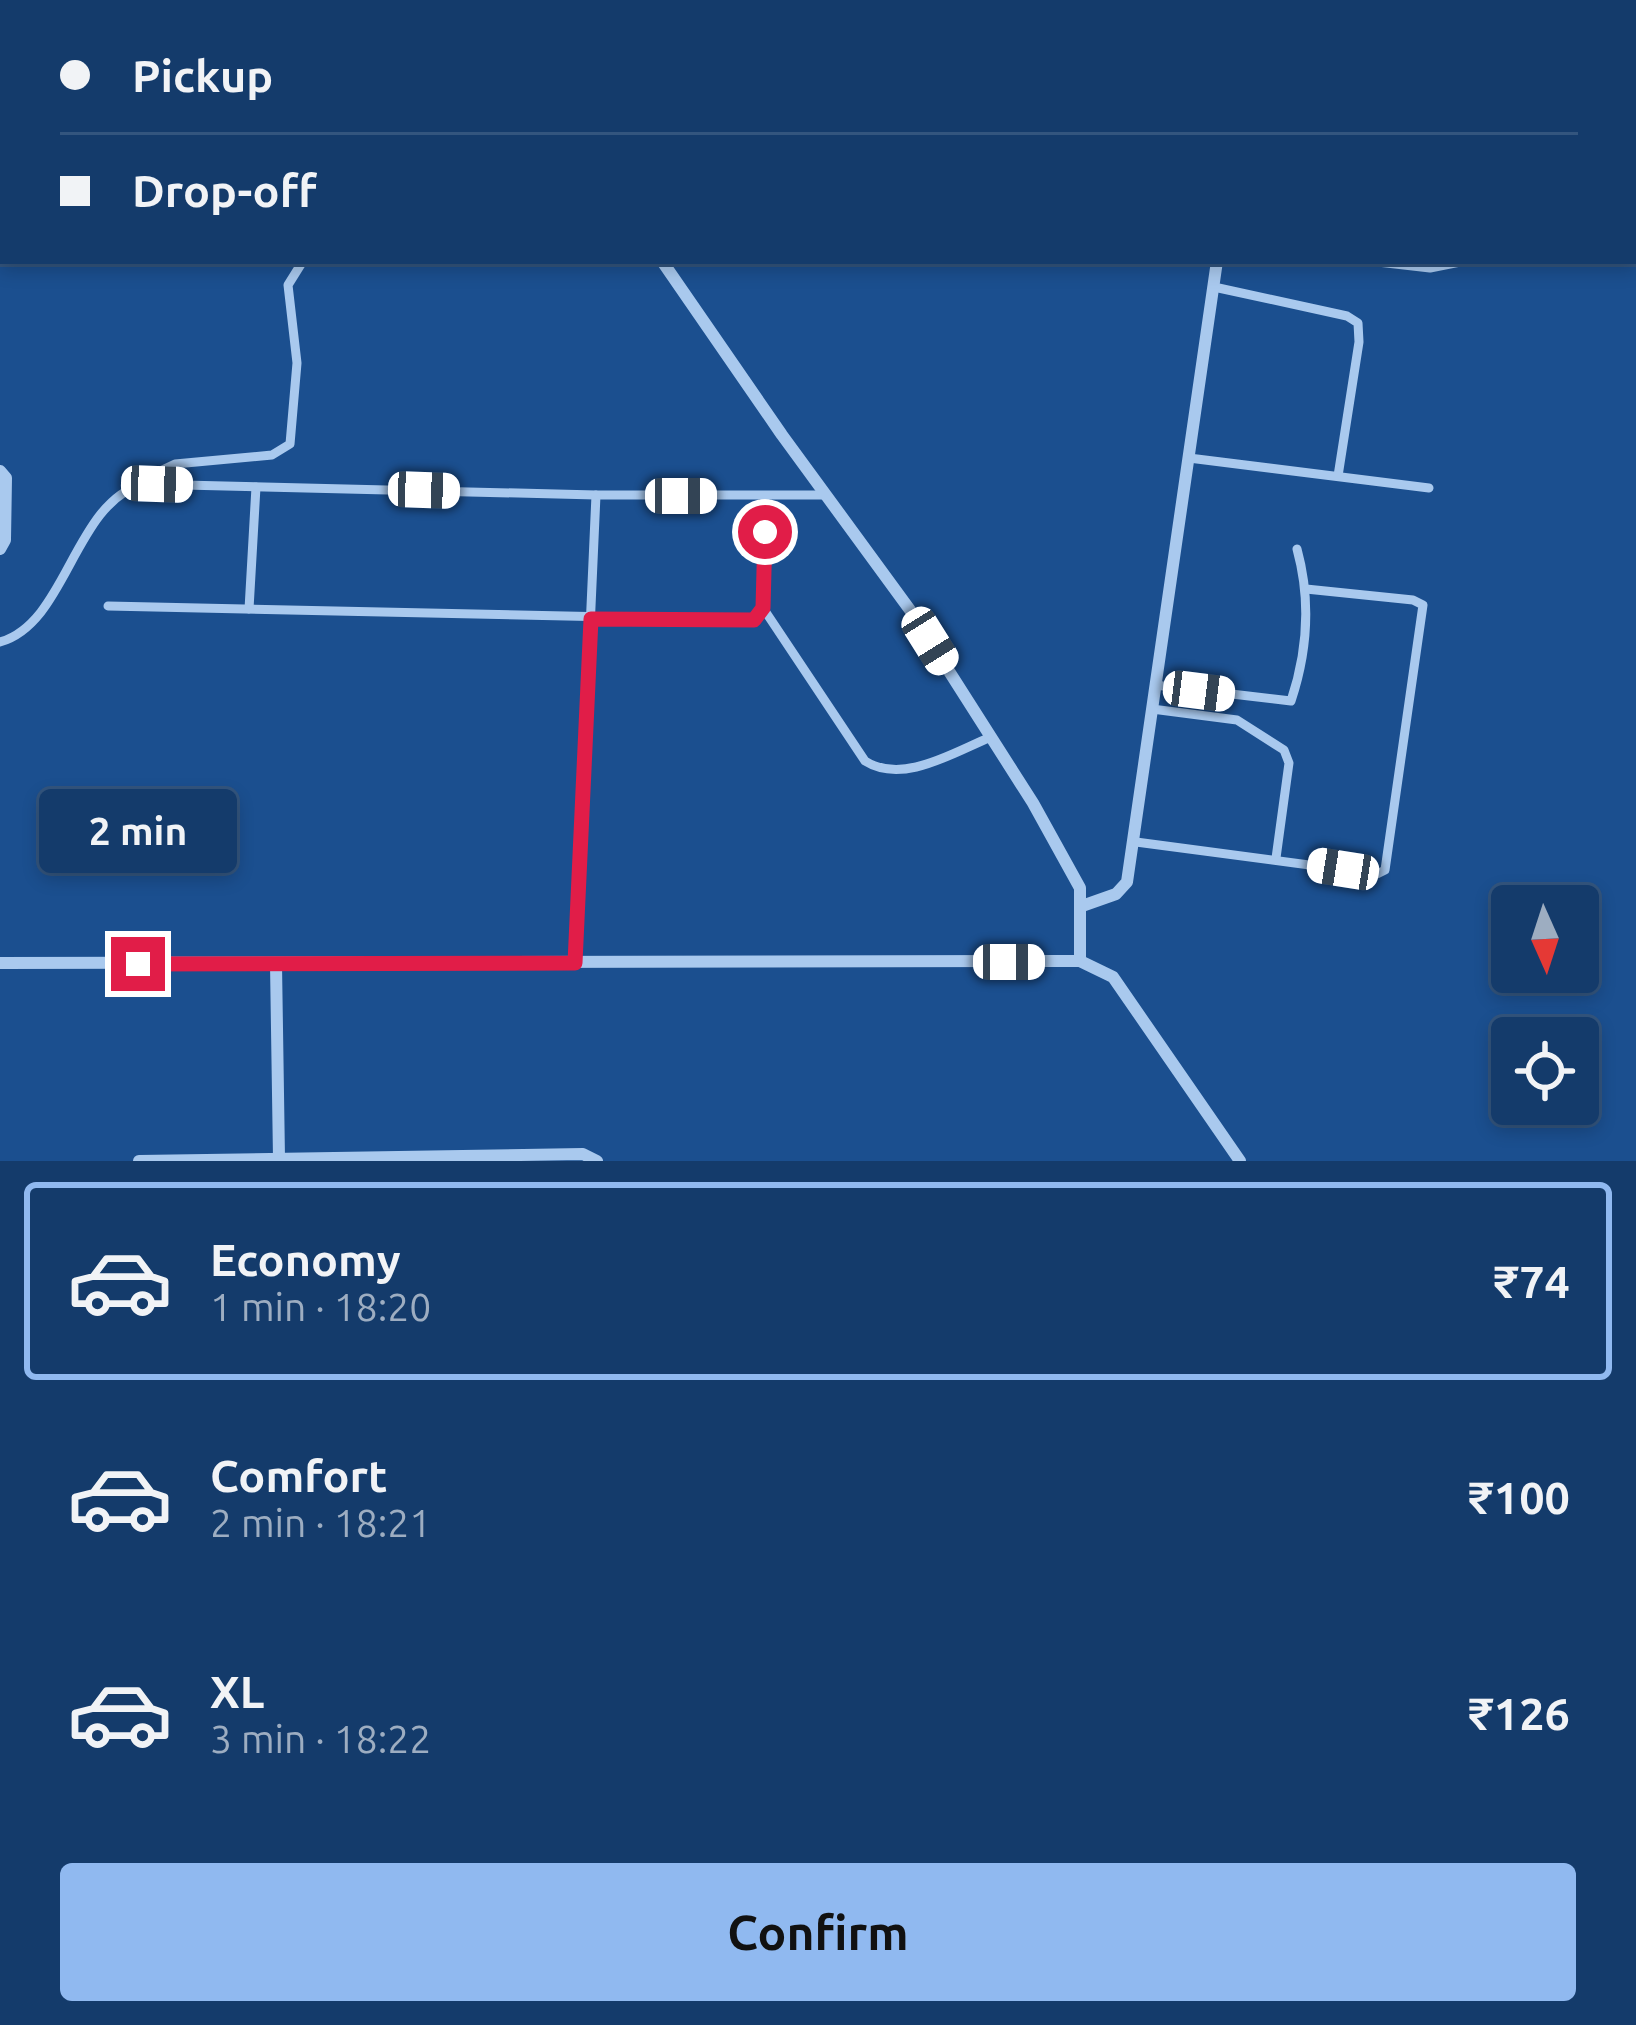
<!DOCTYPE html>
<meta charset="utf-8">
<style>
body{margin:0;font-family:Ubuntu,sans-serif;background:#214673;color:#f1f3f6;height:100vh;display:flex;flex-direction:column;font-size:45px;white-space:nowrap}
*{box-sizing:border-box;margin:0}
p{font-size:39px;color:#9dadc1}
.icon{flex:none;width:66px;height:66px;fill:none;stroke:currentColor;stroke-width:2;stroke-linecap:round;stroke-linejoin:round}
.map{position:relative;height:1161px;overflow:hidden}
.drawer{display:flex;flex-direction:column;background:#143b6b;flex:1}
.drawer>*{flex:none}
.guide{position:absolute;left:0px;top:0px;width:1638px;height:264px;box-shadow:0 6px 18px #0003,0 0 0 3px #33557e;display:grid;align-content:center;height:264px;padding:0 60px;background:#143b6b}
.needle{width:78px;rotate:177deg}
.fabs{position:absolute;left:1491px;top:885px;display:grid;gap:24px}
.fabs a{display:grid;place-items:center;width:108px;height:108px;border-radius:12px;background:#143b6b;box-shadow:0 6px 18px #0003,0 0 0 3px #33557e;font-size:60px}
.end{position:absolute;width:54px;height:54px;margin:-27px;border:15px solid #e11d48;background:#fff;box-shadow:0 0 0 6px #fff}
.from{border-radius:50%}
.bubble{position:absolute;height:84px;border-radius:12px;background:#143b6b;box-shadow:0 6px 18px #0003,0 0 0 3px #33557e;font-size:39px;font-weight:700;line-height:84px;text-align:center}
.car{position:absolute;width:36px;height:72px;margin:-36px -18px;border-radius:15px;box-shadow:0 0 9px 3px #0007;background:linear-gradient(#fff 24%,#345 0 40%,#fff 0 76%,#345 0 86%,#fff 0)}
.guide b{display:flex;align-items:center;gap:42px;height:114px;font-size:45px}
.guide b+b{border-top:3px solid #33557e}
.guide i{width:30px;height:30px;background:#f1f3f6}
ul{padding:21px 0 0;list-style:none}
li{display:flex;align-items:center;gap:36px;height:198px;margin:0 24px 18px;padding:0 36px;border:6px solid transparent;border-radius:12px}
li div{flex:1}
li b{display:block;font-size:45px}
li em{font-style:normal;font-weight:700}
li.selected{border-color:#90b9f0}
li>.icon{width:108px;height:108px;stroke-width:1.5}
.button{display:flex;gap:24px;margin-top:auto;padding:24px 60px}
.button a{flex:1;height:138px;border-radius:12px;background:#90b9f0;color:#111;font-size:48px;font-weight:700;line-height:138px;text-align:center}
.map>svg:first-child{display:block}
</style>
<div class="map">
<svg width="1636" height="1161" viewBox="0 0 1636 1161">
<rect width="100%" height="100%" fill="#1b4f8f"/>
<g fill="none" stroke-linecap="round" stroke-linejoin="round">
<g stroke="#a9c9ee" stroke-width="9">
<path d="M1518 0 1519 3"/>
<path d="M522 3 524 0"/>
<path d="M1635 201 1636 204"/>
<path d="M1369 261 1430 268 1465 261"/>
<path d="M1214 287 1347 316 1358 323 1359 342 1338 476"/>
<path d="M1189 458 1429 488"/>
<path d="M139 481 175 464 272 455 290 444 297 363 288 285 303 261"/>
<path d="M108 606 751 620 760 616 763 608 765 496"/>
<path d="M763 608 865 761C903 785 954 752 991 737"/>
<path d="M249 609 256 487"/>
<path d="M0 642C67 623 73 505 142 484L596 495H826"/>
<path d="M1155 685 1291 701C1308 650 1311 600 1297 549"/>
<path d="M1152 709 1237 720 1284 750 1289 763 1276 858"/>
<path d="M1136 842 1377 874 1385 870 1423 605 1413 600 1306 589"/>
<path d="M575 963 596 495"/>
</g>
<g stroke="#a9c9ee" stroke-width="12">
<path d="M489 0 494 3"/>
<path d="M1253 3 1254 0"/>
<path d="M0 4H3"/>
<path d="M0 201H3"/>
<path d="M662 261 782 435 910 610 1033 803 1080 888V961"/>
<path d="M0 471 6 478 5 540 0 549"/>
<path d="M1082 906 1116 894 1127 882 1217 261"/>
<path d="M0 963 1080 961 1113 977 1240 1161"/>
<path d="M276 964 279 1158"/>
<path d="M139 1161 583 1154 597 1161"/>
</g>
</g>
<g fill="none" stroke-linecap="round" stroke-linejoin="round">
<path stroke="#e11d48" stroke-width="15" d="M138 964 575 963 591 619 754 620 763 608 765 532"/>
</g>
</svg>
<div class="fabs">
<a><svg class="needle" viewBox="-14 -14 28 28"><path d="M0-13l5 13h-10z" fill="#e53935"/><path d="M0 13l5-13h-10z" fill="#9dadc1"/></svg></a>
<a><svg class="icon" aria-label="locate" viewBox="0 0 24 24"><circle cx="12" cy="12" r="6"/><path d="M12 2v4M12 18v4M2 12h4M18 12h4"/></svg></a>
</div>
<i class="end from" style="left:765px;top:532px"></i>
<i class="end" style="left:138px;top:964px"></i>
<div class="bubble" style="left:39px;top:789px;width:198px">2 min</div>
<i class="car" style="left:157px;top:484px;rotate:92deg"></i>
<i class="car" style="left:424px;top:490px;rotate:92deg"></i>
<i class="car" style="left:681px;top:496px;rotate:90deg"></i>
<i class="car" style="left:930px;top:641px;rotate:148deg"></i>
<i class="car" style="left:1199px;top:691px;rotate:97deg"></i>
<i class="car" style="left:1343px;top:869px;rotate:279deg"></i>
<i class="car" style="left:1009px;top:962px;rotate:90deg"></i>
<div class="guide">
<b><i class="from"></i>Pickup</b>
<b><i></i>Drop-off</b>
</div>
</div>
<section class="drawer">
<ul>
<li class="selected"><svg class="icon" aria-label="car" viewBox="0 0 24 24"><path d="M5 17H2v-5l4-1 3-4h7l3 4 3 1v5h-3M9 17h6M6 11h13"/><circle cx="7" cy="17" r="2"/><circle cx="17" cy="17" r="2"/></svg><div><b>Economy</b><p>1 min · 18:20</p></div><em>₹74</em></li>
<li><svg class="icon" aria-label="car" viewBox="0 0 24 24"><path d="M5 17H2v-5l4-1 3-4h7l3 4 3 1v5h-3M9 17h6M6 11h13"/><circle cx="7" cy="17" r="2"/><circle cx="17" cy="17" r="2"/></svg><div><b>Comfort</b><p>2 min · 18:21</p></div><em>₹100</em></li>
<li><svg class="icon" aria-label="car" viewBox="0 0 24 24"><path d="M5 17H2v-5l4-1 3-4h7l3 4 3 1v5h-3M9 17h6M6 11h13"/><circle cx="7" cy="17" r="2"/><circle cx="17" cy="17" r="2"/></svg><div><b>XL</b><p>3 min · 18:22</p></div><em>₹126</em></li>
</ul>
<div class="button"><a>Confirm</a></div>
</section>
